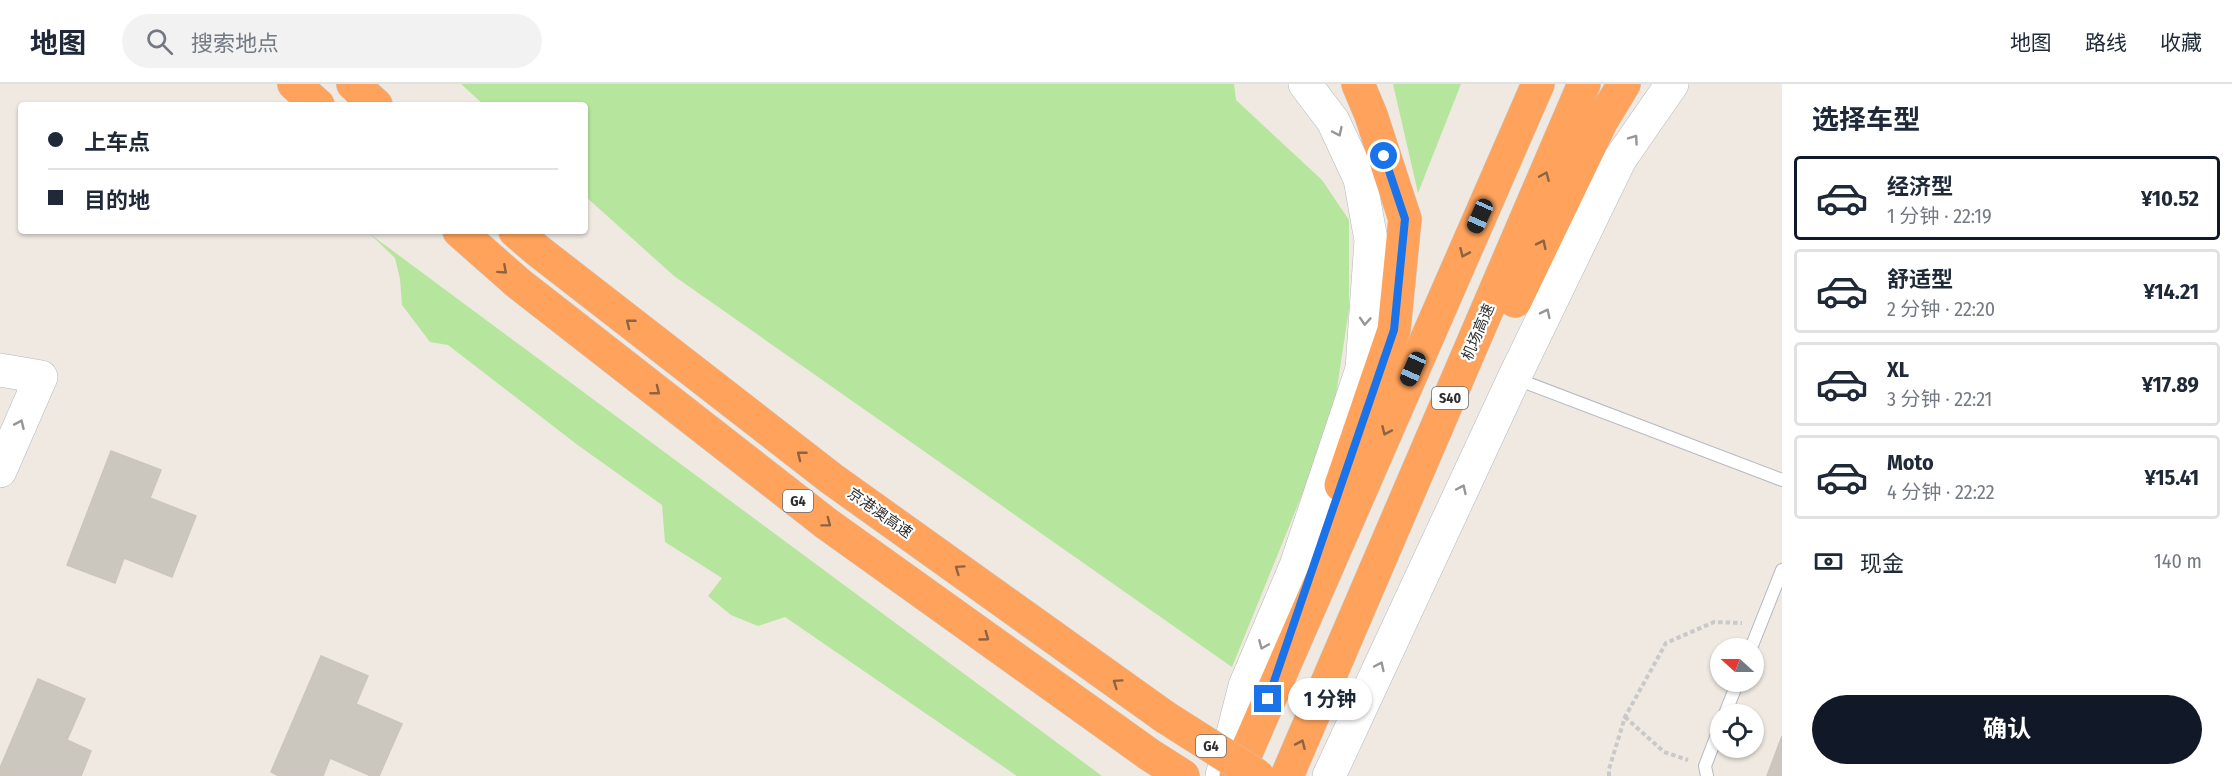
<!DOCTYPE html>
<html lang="zh">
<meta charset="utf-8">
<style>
body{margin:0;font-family:"Fira Sans Condensed","Noto Sans SC",sans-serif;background:#f2f2f3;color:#1f2937;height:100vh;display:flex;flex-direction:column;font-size:22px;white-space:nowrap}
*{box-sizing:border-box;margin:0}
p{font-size:20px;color:#747a83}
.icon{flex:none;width:33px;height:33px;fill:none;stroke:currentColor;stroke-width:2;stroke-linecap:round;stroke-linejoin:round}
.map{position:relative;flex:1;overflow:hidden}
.side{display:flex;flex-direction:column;background:#fff;width:450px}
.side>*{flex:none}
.banner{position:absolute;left:18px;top:18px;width:570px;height:132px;border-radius:6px;box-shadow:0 2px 4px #0004;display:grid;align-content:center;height:132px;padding:0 30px;background:#fff}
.needle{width:39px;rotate:291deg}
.fabs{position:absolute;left:1710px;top:554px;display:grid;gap:12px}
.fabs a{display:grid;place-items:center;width:54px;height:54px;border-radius:50%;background:#fff;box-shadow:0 2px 4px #0004;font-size:30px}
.end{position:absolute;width:27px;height:27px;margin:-14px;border:8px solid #1a73e8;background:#fff;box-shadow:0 0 0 3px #fff}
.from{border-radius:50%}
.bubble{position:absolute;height:42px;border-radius:21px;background:#fff;box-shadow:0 2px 4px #0004;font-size:20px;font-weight:700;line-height:42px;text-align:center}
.car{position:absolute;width:18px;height:36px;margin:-18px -9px;border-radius:8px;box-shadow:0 0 4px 2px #0007;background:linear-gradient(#222 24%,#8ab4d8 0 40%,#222 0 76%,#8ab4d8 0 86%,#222 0)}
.banner b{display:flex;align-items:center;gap:21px;height:57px;font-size:22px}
.banner b+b{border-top:2px solid #e0e1e3}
.banner i{width:15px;height:15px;background:#1f2937}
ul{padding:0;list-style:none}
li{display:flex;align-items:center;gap:18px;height:84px;margin:0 12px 9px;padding:0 18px;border:3px solid #e0e1e3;border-radius:6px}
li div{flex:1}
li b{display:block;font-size:22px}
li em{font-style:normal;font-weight:700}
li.selected{border-color:#111827}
li>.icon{width:54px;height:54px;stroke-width:1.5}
h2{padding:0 30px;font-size:27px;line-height:72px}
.pay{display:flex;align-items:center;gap:15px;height:66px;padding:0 30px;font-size:22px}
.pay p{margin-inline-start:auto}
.cta{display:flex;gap:12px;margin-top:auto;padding:12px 30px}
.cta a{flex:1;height:69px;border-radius:36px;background:#111827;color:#fff;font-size:24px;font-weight:700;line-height:69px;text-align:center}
header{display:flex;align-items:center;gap:36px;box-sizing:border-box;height:84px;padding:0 30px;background:#fff;border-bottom:2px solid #e0e1e3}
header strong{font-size:28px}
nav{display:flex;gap:33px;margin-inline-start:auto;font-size:21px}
.search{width:420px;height:54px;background:#f2f2f3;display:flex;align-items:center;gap:15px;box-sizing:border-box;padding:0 21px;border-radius:33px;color:#747a83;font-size:22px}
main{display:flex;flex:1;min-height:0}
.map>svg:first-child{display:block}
</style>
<header>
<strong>地图</strong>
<div class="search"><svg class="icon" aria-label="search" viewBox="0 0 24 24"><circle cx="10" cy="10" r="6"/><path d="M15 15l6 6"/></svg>搜索地点</div>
<nav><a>地图</a><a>路线</a><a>收藏</a></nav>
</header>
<main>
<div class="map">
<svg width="1782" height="692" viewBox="0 0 1782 692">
<rect width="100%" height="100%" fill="#efe9e1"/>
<g fill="#b6e59e">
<path d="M461 0H1234L1236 16 1322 96 1349 136V225L1332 337 1232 583 674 192 585 112V21H484Z"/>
<path d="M1393 0H1461L1418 109Z"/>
<path d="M370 150 1102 692H1017L785 533 758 542 731 531 708 512 722 494 665 458 662 421 579 362 448 261 430 258 402 221 400 195 395 174Z"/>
</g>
<g fill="#cbc7bf" stroke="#cbc5ba" stroke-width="1.5">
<path d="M111 367 161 386 150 414 196 432 172 493 124 474 115 499 67 481Z"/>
<path d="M321 572 368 592 356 620 402 640 379 692H371L330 674 323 692H279L271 688Z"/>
<path d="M38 595 85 615 67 656 91 667 81 692H0V684Z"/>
<path d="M1782 652V692H1767Z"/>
</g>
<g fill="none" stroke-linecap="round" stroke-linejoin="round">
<g stroke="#b4b7c1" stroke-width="14">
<g id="lane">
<path d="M1514 294 1782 396"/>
<path d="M1751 564 1782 486"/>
<path d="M1725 630 1738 597"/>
<path d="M1707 692 1705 682 1720 643"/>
</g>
</g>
<g stroke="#b4b7c1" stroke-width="34">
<g id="secondary">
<path d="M0 286 41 293 0 387"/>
<path d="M1222 692 1245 602 1296 482 1362 285 1371 156 1360 95 1333 37 1305 0"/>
<path d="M1329 692 1514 294 1620 75 1672 0"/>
</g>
</g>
<g stroke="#c9c9c9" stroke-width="34">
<g id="highway">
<path d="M294 0 318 21"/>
<path d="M353 0 376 21"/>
<path d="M459 147 518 199 827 440 1150 671 1183 692"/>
<path d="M515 147 537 166 832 395 1165 633"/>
<path d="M1515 217 1601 38 1624 0"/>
<path d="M1341 401 1394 246 1405 135 1371 31 1358 0"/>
<path d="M1236 692 1538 0"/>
<path d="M1287 692 1584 0"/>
</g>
</g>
<g stroke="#c9c9c9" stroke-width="4" stroke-dasharray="4.5 3" stroke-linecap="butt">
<path d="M1625 633 1664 668 1688 676"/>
<path d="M1609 692V685L1625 633 1666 559 1714 538 1742 539"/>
</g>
<use href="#lane" stroke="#fff" stroke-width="12"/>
<use href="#secondary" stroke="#fff" stroke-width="33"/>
<use href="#highway" stroke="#ffa35c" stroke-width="33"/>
<g stroke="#c9c9c9" stroke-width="34" stroke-linecap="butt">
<path id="highway-bridge" d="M1165 633 1258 692"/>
</g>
<use href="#highway-bridge" stroke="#ffa35c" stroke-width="33"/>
</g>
<defs><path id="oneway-chevron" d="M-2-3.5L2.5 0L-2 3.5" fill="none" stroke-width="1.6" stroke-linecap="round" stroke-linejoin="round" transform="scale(1.5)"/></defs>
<g stroke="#969696">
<use href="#oneway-chevron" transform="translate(1338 48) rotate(65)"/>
<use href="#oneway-chevron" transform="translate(1634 55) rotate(-55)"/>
<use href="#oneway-chevron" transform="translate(1546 229) rotate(-64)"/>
<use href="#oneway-chevron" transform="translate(1365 237) rotate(94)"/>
<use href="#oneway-chevron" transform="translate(20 340) rotate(-66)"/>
<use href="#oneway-chevron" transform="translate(1462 405) rotate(-65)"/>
<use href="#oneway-chevron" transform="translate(1263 561) rotate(113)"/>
<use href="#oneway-chevron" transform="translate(1380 582) rotate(-65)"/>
</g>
<g stroke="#8c6343">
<use href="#oneway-chevron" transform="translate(1545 92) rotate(-67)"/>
<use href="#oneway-chevron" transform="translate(1542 160) rotate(-64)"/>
<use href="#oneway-chevron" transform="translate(1464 169) rotate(114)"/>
<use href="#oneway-chevron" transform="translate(503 186) rotate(42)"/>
<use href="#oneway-chevron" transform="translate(630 239) rotate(-142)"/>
<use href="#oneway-chevron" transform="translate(656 307) rotate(38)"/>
<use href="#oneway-chevron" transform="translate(1386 347) rotate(114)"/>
<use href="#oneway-chevron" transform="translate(801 371) rotate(-142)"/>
<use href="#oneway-chevron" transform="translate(827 439) rotate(37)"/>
<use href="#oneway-chevron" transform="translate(959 485) rotate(-145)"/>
<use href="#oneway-chevron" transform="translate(985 553) rotate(36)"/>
<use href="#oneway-chevron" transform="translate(1117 599) rotate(-145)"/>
<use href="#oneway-chevron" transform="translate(1301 660) rotate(-66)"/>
</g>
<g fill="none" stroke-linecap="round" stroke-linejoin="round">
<path stroke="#1a73e8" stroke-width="8" d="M1268 615 1394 246 1405 135 1384 72"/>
</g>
<g text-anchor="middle" stroke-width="4.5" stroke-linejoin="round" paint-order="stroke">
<g fill="#fff" stroke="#6d6d6d" stroke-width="1.5">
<rect x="1432" y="303" width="36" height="22" rx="4.5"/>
<rect x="783" y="406" width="30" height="22" rx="4.5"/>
<rect x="1196" y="651" width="30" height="22" rx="4.5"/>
</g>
<g font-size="14" font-weight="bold" fill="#2e2e2e">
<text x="1450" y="319">S40</text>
<text x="798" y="422">G4</text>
<text x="1211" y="667">G4</text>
</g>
<g font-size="15" fill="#2e2e2e" stroke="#fff">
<text transform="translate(1478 248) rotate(-67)" y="5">机场高速</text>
<text transform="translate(880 429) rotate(35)" y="5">京港澳高速</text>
</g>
</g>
</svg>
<div class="fabs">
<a><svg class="needle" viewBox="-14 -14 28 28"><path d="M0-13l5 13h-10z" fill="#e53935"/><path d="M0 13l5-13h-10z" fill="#747a83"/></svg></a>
<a><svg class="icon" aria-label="locate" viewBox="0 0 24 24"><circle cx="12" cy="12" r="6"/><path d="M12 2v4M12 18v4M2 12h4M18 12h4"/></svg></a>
</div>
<i class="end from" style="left:1384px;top:72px"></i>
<i class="end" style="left:1268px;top:615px"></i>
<div class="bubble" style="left:1288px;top:594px;width:84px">1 分钟</div>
<i class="car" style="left:1480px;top:132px;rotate:204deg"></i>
<i class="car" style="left:1413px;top:285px;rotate:204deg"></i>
<div class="banner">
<b><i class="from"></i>上车点</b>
<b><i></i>目的地</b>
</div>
</div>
<section class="side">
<h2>选择车型</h2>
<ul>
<li class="selected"><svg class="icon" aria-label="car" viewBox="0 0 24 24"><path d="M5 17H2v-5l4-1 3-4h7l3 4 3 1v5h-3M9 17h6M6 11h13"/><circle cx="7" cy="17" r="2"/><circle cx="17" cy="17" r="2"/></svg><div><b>经济型</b><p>1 分钟 · 22:19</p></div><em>¥10.52</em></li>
<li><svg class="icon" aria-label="car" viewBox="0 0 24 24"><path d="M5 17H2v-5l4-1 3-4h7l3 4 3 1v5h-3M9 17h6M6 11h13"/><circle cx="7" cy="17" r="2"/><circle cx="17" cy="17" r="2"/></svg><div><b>舒适型</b><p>2 分钟 · 22:20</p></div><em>¥14.21</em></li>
<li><svg class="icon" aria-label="car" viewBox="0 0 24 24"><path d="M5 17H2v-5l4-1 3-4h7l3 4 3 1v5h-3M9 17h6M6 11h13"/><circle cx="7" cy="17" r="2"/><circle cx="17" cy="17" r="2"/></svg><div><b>XL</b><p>3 分钟 · 22:21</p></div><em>¥17.89</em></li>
<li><svg class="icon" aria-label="car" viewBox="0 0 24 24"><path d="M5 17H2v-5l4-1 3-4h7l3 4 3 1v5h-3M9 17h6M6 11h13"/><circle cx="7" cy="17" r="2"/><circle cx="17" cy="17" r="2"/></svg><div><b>Moto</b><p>4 分钟 · 22:22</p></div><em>¥15.41</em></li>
</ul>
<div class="pay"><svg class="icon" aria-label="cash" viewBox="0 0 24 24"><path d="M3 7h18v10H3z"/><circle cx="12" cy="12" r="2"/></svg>现金<p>140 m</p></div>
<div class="cta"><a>确认</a></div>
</section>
</main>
